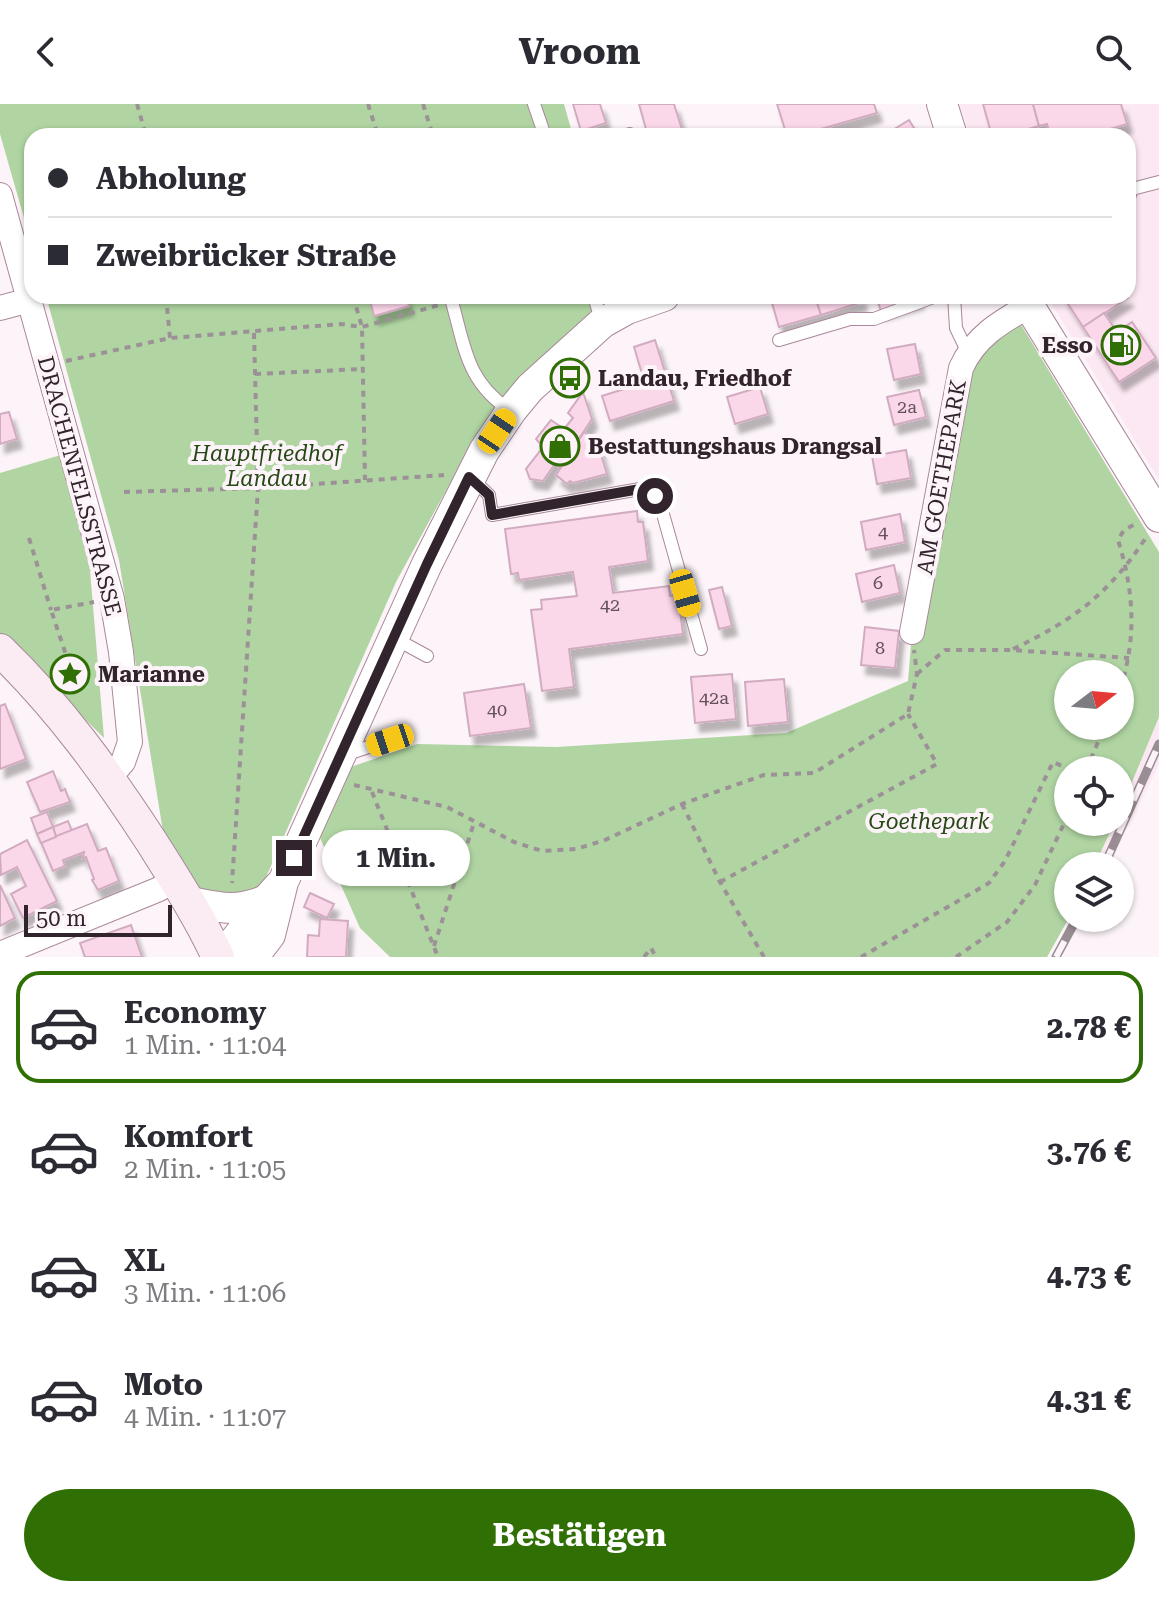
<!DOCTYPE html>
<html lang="de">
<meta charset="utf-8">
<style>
body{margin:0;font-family:"Roboto Serif",serif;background:#f7f7f7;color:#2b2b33;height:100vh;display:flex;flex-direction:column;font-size:30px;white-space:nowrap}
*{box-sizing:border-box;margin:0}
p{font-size:26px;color:#7c7c81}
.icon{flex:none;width:44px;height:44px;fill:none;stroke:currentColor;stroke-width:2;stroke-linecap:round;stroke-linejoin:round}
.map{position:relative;height:853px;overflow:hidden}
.panel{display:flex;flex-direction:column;background:#fff;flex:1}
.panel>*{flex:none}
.hud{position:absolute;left:24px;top:24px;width:1112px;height:176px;border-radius:24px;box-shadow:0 2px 6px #0004;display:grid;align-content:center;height:176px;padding:0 24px;background:#fff}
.needle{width:52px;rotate:74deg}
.controls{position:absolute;left:1054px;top:556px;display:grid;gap:16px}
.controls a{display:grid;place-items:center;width:80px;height:80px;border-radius:50%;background:#fff;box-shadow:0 2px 6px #0004;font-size:40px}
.scale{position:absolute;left:24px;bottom:20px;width:148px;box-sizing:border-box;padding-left:8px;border:4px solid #32242c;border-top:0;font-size:22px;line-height:28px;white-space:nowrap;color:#32242c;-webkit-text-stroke:6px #fcf4f8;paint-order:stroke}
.end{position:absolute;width:36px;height:36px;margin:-18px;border:10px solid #32242c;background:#fff;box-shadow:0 0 0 4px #fff}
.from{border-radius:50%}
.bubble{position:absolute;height:56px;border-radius:28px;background:#fff;box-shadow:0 2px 6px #0004;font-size:26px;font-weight:700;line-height:56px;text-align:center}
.car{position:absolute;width:24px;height:48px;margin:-24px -12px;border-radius:10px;box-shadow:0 0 6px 2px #0007;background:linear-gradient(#f5c518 24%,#345 0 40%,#f5c518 0 76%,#345 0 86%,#f5c518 0)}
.hud b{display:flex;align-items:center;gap:28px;height:76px;font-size:30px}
.hud b+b{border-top:2px solid #e1e1e2}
.hud i{width:20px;height:20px;background:#2b2b33}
ul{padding:14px 0 0;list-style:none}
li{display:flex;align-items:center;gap:24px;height:112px;margin:0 16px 12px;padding:0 8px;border:4px solid transparent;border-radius:24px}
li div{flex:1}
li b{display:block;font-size:30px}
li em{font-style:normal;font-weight:700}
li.active{border-color:#2f6f04}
li>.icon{width:72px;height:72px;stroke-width:1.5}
.button{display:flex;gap:16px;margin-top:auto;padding:16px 24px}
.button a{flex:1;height:92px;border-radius:48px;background:#2f6f04;color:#fff;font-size:32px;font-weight:700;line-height:92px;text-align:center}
header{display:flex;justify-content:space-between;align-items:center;height:104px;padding:0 24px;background:#fff;font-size:36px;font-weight:700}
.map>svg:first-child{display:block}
</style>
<header><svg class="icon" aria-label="back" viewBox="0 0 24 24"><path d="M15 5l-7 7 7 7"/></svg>Vroom<svg class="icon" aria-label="search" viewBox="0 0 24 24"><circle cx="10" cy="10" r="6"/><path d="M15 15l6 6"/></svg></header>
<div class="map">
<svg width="1159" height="853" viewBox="0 0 1159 853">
<defs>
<filter id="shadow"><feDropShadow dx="5" dy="9" stdDeviation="2" flood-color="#0004"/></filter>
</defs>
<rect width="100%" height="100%" fill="#fcf4f8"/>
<g fill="#fbe8f2">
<path d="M959 0H1159V376L1047 192H1128V32H970Z"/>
<path d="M1159 613V658L1154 671 1108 762H1094L1115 718H1120V707Z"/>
</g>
<g fill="#b0d5a2" fill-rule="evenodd">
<path d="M0 0H564L573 32H32V142L0 30Z"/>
<path d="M46 192H613L504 303 455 370 396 478 263 780 245 793 226 798 184 779 166 746 119 456Z"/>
<path d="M1020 219 1159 448V613L1120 707V666H1068V718H1115L1094 762H1068L1069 814 1047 853H390L360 824 320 734 345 665 417 640 556 643 786 629 908 577 912 528 973 257 981 246ZM1068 570H1120V622H1068Z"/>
<path d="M64 350 90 466 104 634 0 531V369Z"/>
</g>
<g fill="#fbd7ea" stroke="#d1acc0" stroke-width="2" filter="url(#shadow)">
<path d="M573 0H600L606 19 581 27Z"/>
<path d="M639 0H674L684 32H648Z"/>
<path d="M777 0H874L877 9 796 32H787Z"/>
<path d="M983 0H1033L1039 22 1003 32H992Z"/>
<path d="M1033 0H1121L1127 20 1097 29 1098 32H1050L1047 20 1039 22Z"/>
<path d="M909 16 919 32H883Z"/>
<path d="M369 192H406L409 202 374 212Z"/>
<path d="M770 192H815L821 211 779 223Z"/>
<path d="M815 192H861L862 198 821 211Z"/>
<path d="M876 192H918L919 196 881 207Z"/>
<path d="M1063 192H1127L1128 194 1083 223Z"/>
<path d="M1104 209 1117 228 1132 218 1156 254 1119 278 1083 223Z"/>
<path d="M655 236 674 297 610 317 602 292 640 280 643 273 634 243Z"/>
<path d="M915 240 921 270 894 276 887 245Z"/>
<path d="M760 283 768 310 735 320 727 293Z"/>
<path d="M919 286 926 313 894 321 887 293Z"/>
<path d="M583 288 592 315 560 364 555 360 543 377 530 375 526 365 543 343 536 335 551 316 564 325 573 314 568 309Z"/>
<path d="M9 308 17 335 0 340V310Z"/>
<path d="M584 328 601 340 599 344 607 370 573 379 570 377 567 380 556 371Z"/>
<path d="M906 346 911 374 877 380 872 352Z"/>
<path d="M637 407 638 418H643L648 457 609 463 613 489 669 482 670 492 678 491 683 530 569 545 574 583 542 587 531 506 542 505 541 496 577 492 573 468 519 476 518 469 511 470 505 425Z"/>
<path d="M900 410 905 438 866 446 861 418Z"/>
<path d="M894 461 900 489 862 498 856 470Z"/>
<path d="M722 483 732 522 719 525 709 486Z"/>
<path d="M865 523 899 527 895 564 861 561Z"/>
<path d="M732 570 736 615 695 619 691 573Z"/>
<path d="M784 575 788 618 748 622 745 578Z"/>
<path d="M524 580 531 624 470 632 464 589Z"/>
<path d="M5 600 26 655 0 665V602Z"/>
<path d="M53 667 61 687 65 685 70 698 40 708 27 678Z"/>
<path d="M47 708 53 723 37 730 31 714Z"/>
<path d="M68 717 72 727 56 733 53 723Z"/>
<path d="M87 720 98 747 106 744 119 777 98 786 92 776 94 775 86 753 83 754 84 748 63 756 65 762 53 767 41 738Z"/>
<path d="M53 723 56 733 41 739 37 730Z"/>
<path d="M27 736 57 797 23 814 11 790 26 782 17 763 1 771 0 750Z"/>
<path d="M0 781 15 814 0 822Z"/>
<path d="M310 789 334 800 327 814 304 803Z"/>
<path d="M320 815 348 817 346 853H307L308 831 319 832Z"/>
<path d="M131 821 142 853H85L80 839Z"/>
</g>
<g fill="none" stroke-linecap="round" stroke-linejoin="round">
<g stroke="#aa879a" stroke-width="14">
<g id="service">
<path d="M534 0 545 32"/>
<path d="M623 32 630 30"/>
<path d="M1128 96 1132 85 1159 78"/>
<path d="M594 192 602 219"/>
<path d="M954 192 956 224 968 249"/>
<path d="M452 198C465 244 467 279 511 307"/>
<path d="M779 236 850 215H874L936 192"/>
<path d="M472 375 489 391 492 411 640 385 655 392 661 403 701 545"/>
<path d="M394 534 427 552"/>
<path d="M347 650 390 636"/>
</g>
</g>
<g stroke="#aa879a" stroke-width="26">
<g id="minor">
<path d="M0 91 112 495 121 548 130 638 123 658 110 673"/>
<path d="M0 204 30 196"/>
<path d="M912 528 961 264C975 233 1000 218 1029 202"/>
<path d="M0 850 157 786 176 776"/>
</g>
</g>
<g stroke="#aa879a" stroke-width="32">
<g id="tertiary">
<path d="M942 0 952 32"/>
<path d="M1023 192 1159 413"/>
<path d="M191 798C221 804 235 808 264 797"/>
<path d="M221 853C242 830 258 803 280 781"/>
<path d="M253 853 270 831 283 778 427 460 484 347 511 307 530 284 602 219 627 205 664 192"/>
</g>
</g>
<g stroke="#aa879a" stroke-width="34">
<path id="secondary" d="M0 546C59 603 106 668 151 737 175 775 199 812 218 853"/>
</g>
<g stroke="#9c9197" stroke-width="4" stroke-dasharray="6 6" stroke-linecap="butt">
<path d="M137 0 146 32"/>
<path d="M368 0 378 32"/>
<path d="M423 0 433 32"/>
<path d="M166 192 170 234"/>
<path d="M353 192 362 223 365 376"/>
<path d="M254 229 258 384 444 371"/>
<path d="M66 257 170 234 341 220 362 223 439 201"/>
<path d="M255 270 363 265"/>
<path d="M124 388 258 384 232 779"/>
<path d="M29 434 51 506"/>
<path d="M1013 545C1072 517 1108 491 1145 435L1149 433"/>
<path d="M69 560 51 506 94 498"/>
<path d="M917 570 945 546H1011L1129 554"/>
<path d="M1120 585C1137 534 1134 487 1118 436L1124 426 1137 419"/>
<path d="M1086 666 1105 622"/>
<path d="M354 681 447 703 514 738 542 747 576 745 605 736 682 700 764 671 814 669 908 610 917 570 914 546"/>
<path d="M372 688 438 853"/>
<path d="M682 700 720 778 764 853"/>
<path d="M720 778 937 660 908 610"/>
<path d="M434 842 474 719"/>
<path d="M644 853 651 844 656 853"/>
<path d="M861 853 989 779 1005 757 1053 658 1071 666"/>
<path d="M956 853 1007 818 1035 781 1068 711"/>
</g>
<use href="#service" stroke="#fff" stroke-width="12"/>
<use href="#minor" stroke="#fff" stroke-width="24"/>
<use href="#tertiary" stroke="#fff" stroke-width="30"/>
<use href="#secondary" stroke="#fbecf4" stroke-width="32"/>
<g stroke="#998e94" stroke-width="9">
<g id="rail">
<path d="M1104 762 1159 640"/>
<path d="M1056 853 1077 814"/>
</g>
</g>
<use href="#rail" stroke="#fcf4f8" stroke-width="6" stroke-dasharray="18" stroke-linecap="butt"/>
</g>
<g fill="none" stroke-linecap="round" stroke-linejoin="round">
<path stroke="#32242c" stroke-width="10" d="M294 754 427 460 469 373 489 391 492 411 640 385 655 392"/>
</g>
<defs>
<g id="fuel-ring" transform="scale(2)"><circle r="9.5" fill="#fcf4f8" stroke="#2f6f04" stroke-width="1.5"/><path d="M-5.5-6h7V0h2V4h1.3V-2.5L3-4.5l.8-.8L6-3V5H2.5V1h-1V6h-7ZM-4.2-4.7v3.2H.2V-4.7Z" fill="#2f6f04"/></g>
<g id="bus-ring" transform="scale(2)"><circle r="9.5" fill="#fcf4f8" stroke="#2f6f04" stroke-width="1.5"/><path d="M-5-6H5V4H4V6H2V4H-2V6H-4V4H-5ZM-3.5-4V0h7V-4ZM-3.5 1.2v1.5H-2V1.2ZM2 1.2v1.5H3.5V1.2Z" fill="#2f6f04"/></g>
<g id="shop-ring" transform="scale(2)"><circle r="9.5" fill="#fcf4f8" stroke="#2f6f04" stroke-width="1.5"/><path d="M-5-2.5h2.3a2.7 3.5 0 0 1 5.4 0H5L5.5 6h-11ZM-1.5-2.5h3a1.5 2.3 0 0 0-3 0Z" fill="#2f6f04"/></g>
<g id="sight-ring" transform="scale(2)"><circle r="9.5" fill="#fcf4f8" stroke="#2f6f04" stroke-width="1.5"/><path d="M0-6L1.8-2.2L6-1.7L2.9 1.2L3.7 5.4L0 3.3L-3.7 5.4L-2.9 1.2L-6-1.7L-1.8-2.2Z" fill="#2f6f04"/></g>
</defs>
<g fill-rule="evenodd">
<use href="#fuel-ring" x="1121" y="241"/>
<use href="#bus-ring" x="570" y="274"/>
<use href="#shop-ring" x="560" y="342"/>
<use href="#sight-ring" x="70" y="570"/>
</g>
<g text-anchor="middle" stroke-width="8" stroke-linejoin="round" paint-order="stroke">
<g font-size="18" fill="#64515c">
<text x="907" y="309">2a</text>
<text x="883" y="434">4</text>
<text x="878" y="485">6</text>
<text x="610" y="507">42</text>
<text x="880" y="550">8</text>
<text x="714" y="600">42a</text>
<text x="497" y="612">40</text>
</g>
<g font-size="22" font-weight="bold" fill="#32242c" stroke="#fcf4f8" text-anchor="start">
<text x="1093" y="249" text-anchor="end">Esso</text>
<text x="598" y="282">Landau, Friedhof</text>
<text x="588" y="350">Bestattungshaus Drangsal</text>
<text x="98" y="578">Marianne</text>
</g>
<g font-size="22" font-style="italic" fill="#264916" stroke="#fcf4f8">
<text x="267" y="357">Hauptfriedhof<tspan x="267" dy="25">Landau</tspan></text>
<text x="929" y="725">Goethepark</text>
</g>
<g font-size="22" fill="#32242c" stroke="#fcf4f8">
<text transform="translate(941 373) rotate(-80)" y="8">AM GOETHEPARK</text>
<text transform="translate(80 382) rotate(75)" y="8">DRACHENFELSSTRASSE</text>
</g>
</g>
</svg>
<div class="controls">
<a><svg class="needle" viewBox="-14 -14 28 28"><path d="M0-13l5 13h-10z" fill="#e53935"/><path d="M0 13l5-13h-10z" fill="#7c7c81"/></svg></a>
<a><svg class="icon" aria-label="locate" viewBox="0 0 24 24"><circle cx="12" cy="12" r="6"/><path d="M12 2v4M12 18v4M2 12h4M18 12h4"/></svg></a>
<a><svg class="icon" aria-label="layers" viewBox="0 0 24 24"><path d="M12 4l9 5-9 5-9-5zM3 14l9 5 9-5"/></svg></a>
</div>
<div class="scale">50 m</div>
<i class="end from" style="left:655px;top:392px"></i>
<i class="end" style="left:294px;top:754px"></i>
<div class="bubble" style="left:322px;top:726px;width:148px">1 Min.</div>
<i class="car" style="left:497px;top:327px;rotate:34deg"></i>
<i class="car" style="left:685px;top:489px;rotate:164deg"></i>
<i class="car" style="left:390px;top:636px;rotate:252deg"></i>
<div class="hud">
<b><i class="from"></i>Abholung</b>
<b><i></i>Zweibrücker Straße</b>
</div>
</div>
<section class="panel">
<ul>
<li class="active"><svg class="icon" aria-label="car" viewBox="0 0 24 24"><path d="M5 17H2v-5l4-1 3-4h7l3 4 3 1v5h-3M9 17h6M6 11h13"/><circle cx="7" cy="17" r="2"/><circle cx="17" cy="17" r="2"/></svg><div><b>Economy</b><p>1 Min. · 11:04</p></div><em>2.78 €</em></li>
<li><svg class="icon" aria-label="car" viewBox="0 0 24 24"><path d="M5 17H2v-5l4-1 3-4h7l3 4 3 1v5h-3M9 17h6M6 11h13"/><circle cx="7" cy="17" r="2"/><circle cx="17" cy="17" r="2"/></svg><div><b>Komfort</b><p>2 Min. · 11:05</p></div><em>3.76 €</em></li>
<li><svg class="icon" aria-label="car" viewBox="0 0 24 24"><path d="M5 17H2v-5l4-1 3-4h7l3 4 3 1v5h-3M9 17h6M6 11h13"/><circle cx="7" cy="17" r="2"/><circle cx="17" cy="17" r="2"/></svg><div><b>XL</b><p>3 Min. · 11:06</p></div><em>4.73 €</em></li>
<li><svg class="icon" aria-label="car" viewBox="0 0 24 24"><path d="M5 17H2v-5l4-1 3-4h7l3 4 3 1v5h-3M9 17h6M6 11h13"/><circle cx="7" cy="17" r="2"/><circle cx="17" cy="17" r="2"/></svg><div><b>Moto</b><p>4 Min. · 11:07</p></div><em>4.31 €</em></li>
</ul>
<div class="button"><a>Bestätigen</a></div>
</section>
